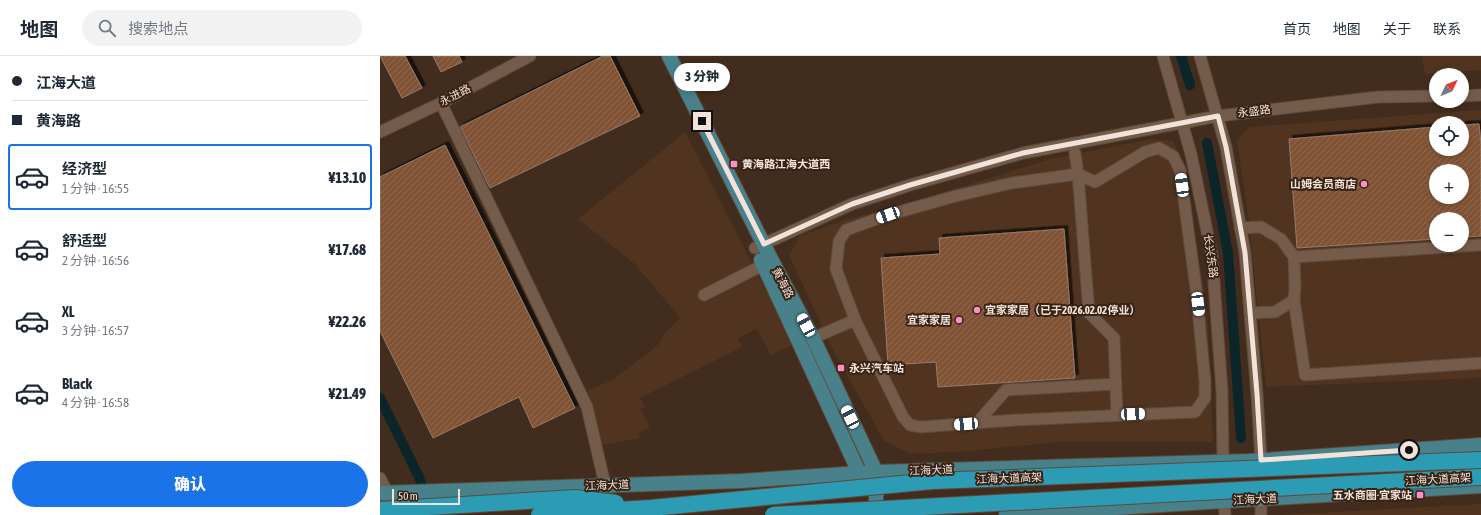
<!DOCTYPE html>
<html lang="zh">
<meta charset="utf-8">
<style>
body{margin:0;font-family:"Asap Condensed","Noto Sans SC",sans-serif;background:#f2f2f3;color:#1f2937;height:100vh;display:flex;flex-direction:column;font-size:15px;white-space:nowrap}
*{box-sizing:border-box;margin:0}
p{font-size:13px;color:#747a83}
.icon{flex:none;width:22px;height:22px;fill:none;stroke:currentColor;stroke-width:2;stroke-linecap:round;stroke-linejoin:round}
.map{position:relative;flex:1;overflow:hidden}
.drawer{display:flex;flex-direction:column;background:#fff;width:380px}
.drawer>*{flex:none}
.guide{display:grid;align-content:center;height:88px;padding:0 12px;background:#fff}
.needle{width:26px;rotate:47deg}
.buttons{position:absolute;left:1049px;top:12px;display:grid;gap:8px}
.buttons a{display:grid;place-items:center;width:40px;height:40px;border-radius:50%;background:#fff;box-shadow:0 2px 6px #0003;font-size:20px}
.scale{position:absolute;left:12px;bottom:10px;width:68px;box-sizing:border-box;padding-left:4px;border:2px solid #f2e3da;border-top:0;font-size:11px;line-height:14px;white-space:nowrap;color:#f2e3da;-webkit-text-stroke:3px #382213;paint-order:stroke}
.end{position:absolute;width:18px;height:18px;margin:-9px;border:5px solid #f2e3da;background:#111;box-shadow:0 0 0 2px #111}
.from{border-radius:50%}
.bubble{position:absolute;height:28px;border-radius:14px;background:#fff;box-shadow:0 2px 6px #0003;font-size:13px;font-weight:800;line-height:28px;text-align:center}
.car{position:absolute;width:12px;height:24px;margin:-12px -6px;border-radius:5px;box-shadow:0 0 3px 1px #0007;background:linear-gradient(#fff 24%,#345 0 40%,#fff 0 76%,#345 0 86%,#fff 0)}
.guide b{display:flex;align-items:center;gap:14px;height:38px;font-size:15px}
.guide b+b{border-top:1px solid #e0e1e3}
.guide i{width:10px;height:10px;background:#1f2937}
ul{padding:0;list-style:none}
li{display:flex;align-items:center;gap:12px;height:66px;margin:0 8px 6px;padding:0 4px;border:2px solid transparent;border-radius:4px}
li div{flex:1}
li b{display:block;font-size:15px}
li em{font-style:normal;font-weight:800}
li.on{border-color:#1a73e8}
li>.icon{width:36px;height:36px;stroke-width:1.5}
.button{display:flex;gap:8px;margin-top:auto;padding:8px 12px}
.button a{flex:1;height:46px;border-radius:24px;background:#1a73e8;color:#fff;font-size:16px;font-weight:800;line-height:46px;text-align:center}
header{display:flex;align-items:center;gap:24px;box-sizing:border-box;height:56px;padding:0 20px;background:#fff;border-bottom:1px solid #e0e1e3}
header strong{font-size:19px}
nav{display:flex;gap:22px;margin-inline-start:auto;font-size:14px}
.search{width:280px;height:36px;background:#f2f2f3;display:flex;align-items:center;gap:10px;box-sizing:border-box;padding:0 14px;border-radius:22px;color:#747a83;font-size:15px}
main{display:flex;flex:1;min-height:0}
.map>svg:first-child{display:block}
</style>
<header>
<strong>地图</strong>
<div class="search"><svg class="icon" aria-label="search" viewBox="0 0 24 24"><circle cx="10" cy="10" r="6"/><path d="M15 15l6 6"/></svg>搜索地点</div>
<nav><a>首页</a><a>地图</a><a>关于</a><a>联系</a></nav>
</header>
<main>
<section class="drawer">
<div class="guide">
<b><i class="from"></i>江海大道</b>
<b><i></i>黄海路</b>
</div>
<ul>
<li class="on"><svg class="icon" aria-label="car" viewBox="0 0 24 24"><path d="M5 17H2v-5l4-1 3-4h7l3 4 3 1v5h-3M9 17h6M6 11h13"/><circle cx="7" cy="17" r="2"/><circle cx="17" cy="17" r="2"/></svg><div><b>经济型</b><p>1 分钟 · 16:55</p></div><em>¥13.10</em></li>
<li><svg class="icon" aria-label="car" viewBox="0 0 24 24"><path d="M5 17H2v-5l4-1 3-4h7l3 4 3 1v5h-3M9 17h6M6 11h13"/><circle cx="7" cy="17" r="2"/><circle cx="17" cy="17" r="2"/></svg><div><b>舒适型</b><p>2 分钟 · 16:56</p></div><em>¥17.68</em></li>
<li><svg class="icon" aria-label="car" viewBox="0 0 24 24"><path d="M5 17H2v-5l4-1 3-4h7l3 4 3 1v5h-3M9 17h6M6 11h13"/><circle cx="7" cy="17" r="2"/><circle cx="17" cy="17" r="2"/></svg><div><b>XL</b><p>3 分钟 · 16:57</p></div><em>¥22.26</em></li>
<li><svg class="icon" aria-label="car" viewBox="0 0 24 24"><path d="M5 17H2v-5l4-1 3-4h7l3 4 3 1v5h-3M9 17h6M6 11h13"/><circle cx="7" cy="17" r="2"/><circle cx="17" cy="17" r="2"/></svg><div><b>Black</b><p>4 分钟 · 16:58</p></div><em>¥21.49</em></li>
</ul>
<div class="button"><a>确认</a></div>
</section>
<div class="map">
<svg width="1101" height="459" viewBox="0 0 1101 459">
<defs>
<pattern id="building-hatch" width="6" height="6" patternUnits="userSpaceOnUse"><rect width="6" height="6" fill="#815234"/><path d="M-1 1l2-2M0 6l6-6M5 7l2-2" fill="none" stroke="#936b51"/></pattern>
<filter id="shadow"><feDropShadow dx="3.5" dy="-3.5" stdDeviation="0" flood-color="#0009"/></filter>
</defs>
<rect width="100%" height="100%" fill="#422c1d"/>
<g fill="#503420" fill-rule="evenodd">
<path d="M1042 0H1101V14L1045 18Z"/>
<path d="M1101 54V322L886 331 868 157 857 85 869 71ZM1056 67H1082V93H1056ZM1056 115H1082V141H1056ZM1056 163H1082V189H1056Z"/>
<path d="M305 76 412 286 410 290 391 299 377 273 358 282 362 291 260 342 265 351 261 353 270 372 259 377 260 382 219 390 206 339 208 334 231 325 277 290 286 276 300 262 256 209 198 163Z"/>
<path d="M771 83 793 85 803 106 827 253 833 386H677L590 395 531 398 504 385 452 292 409 199 420 180 465 164 529 147 671 103Z"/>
<path d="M1101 448V459H901Z"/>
</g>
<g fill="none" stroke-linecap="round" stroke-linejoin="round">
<g stroke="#0c2528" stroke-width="10">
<path d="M801 0 810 29"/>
<path d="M827 87 848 197 861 382"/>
<path d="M0 342 39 421 42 430"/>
</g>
</g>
<g fill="url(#building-hatch)" stroke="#967b6a" fill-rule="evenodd" filter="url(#shadow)">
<path d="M0 0H25L42 32 22 42Z"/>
<path d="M53 0H79L82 6 61 16Z"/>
<path d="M223 0H230L260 60 110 132 80 71Z"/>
<path d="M1099 68 1101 88V180L1082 181V163H1056V183L917 192 909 83 1056 71V93H1082V69ZM1056 115H1082V141H1056Z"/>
<path d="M65 89 195 352 153 372 139 341 53 382 0 275V121Z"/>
<path d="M684 173 695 322 558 331 556 306 508 309 501 202 560 198 559 182Z"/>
</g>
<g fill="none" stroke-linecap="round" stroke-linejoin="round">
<g stroke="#5d4a3c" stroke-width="13">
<g id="minor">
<path d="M783 0 811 98 832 199 842 335 843 405"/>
<path d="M820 0 846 91 865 197 877 339 881 404"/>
<path d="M1082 40 1101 39"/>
<path d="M61 47 207 351 225 429"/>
<path d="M0 76 61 47 150 0"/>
<path d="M695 97 698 118 715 126 765 96 779 92 793 100 800 114 816 233 825 325V342L815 356 635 364 541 371 530 369 523 361 476 266 456 213 459 185 466 174 508 159 576 140 632 127 698 118 709 257 734 282 737 359"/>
<path d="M860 172 881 171 901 183 914 201 915 231 914 244 895 256 870 257"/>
<path d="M375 192 472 148 530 129 643 97 838 60 998 41 1056 40"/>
<path d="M914 201 1101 189"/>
<path d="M324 239 389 206"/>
<path d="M914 244 925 319 1101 307"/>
<path d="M433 282 475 264"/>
<path d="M597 367 626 334 736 328"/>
<path d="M0 422 7 436 12 459"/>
<path d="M881 443V459"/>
<path d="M844 445 845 459"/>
</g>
</g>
<g stroke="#5d4a3c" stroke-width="16">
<g id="major">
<path d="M289 0 392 205 433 282 496 416V459"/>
<path d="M381 204 483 425"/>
<path d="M0 437 361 425 496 416 869 405 1101 389"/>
<path d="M626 459 844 445 1101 430"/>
</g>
</g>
<use href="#minor" stroke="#745b4a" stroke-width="11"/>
<use href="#major" stroke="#49818a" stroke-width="14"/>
<g stroke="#5d4a3c" stroke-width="18" stroke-linecap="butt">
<g id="highway-bridge">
<path d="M0 454 195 442 236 447"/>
<path d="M159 459 271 452 552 425 1101 404"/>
<path d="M393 459 1101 421"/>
</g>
</g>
<use href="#highway-bridge" stroke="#2c9bb4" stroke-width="16"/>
</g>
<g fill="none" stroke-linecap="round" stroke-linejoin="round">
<path stroke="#f2e3da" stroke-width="5" d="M322 65 384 188 472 148 530 129 643 97 838 60 846 91 865 197 877 338 881 404 1029 394"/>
</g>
<g fill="#fb8fc6" stroke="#382213" stroke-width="1.5">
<rect x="350" y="104" width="8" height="8" rx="2"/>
<circle cx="984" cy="128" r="4"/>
<circle cx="597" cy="254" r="4"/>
<circle cx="579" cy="264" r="4"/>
<rect x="457" y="308" width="8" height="8" rx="2"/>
<rect x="1036" y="435" width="8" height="8" rx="2"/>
</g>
<g text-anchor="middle" stroke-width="4" stroke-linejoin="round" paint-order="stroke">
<g font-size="11" fill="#f2e3da" stroke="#382213">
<text transform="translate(75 39) rotate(-27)" y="4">永进路</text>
<text transform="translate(874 55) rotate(-7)" y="4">永盛路</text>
<text transform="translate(831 200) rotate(82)" y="4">长兴东路</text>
<text transform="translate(403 227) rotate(62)" y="4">黄海路</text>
<text transform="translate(551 414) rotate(-2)" y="4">江海大道</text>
<text transform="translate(629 422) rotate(-2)" y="4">江海大道高架</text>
<text transform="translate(1058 423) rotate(-3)" y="4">江海大道高架</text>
<text transform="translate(227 429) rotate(-2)" y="4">江海大道</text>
<text transform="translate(875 443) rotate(-3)" y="4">江海大道</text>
</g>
<g font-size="11" font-weight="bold" fill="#f2e3da" stroke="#382213" text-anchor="start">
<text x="362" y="112">黄海路江海大道西</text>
<text x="976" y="132" text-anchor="end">山姆会员商店</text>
<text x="605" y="258">宜家家居（已于2026.02.02停业）</text>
<text x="571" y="268" text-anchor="end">宜家家居</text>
<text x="469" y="316">永兴汽车站</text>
<text x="1032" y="443" text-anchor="end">五水商圈·宜家站</text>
</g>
</g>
</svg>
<div class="buttons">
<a><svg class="needle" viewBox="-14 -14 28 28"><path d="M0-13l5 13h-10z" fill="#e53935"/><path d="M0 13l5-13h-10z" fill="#747a83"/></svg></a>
<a><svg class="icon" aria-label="locate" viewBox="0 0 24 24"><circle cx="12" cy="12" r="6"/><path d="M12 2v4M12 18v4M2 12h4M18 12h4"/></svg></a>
<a>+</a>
<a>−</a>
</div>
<div class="scale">50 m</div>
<i class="end from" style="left:1029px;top:394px"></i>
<i class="end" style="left:322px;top:65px"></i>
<div class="bubble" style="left:294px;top:7px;width:56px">3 分钟</div>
<i class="car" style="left:802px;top:129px;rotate:352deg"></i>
<i class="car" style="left:508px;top:159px;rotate:250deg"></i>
<i class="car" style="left:818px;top:248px;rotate:173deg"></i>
<i class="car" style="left:426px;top:269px;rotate:332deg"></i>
<i class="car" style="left:753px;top:358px;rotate:87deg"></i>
<i class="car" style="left:470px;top:361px;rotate:334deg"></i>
<i class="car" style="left:586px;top:368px;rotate:266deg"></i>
</div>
</main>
